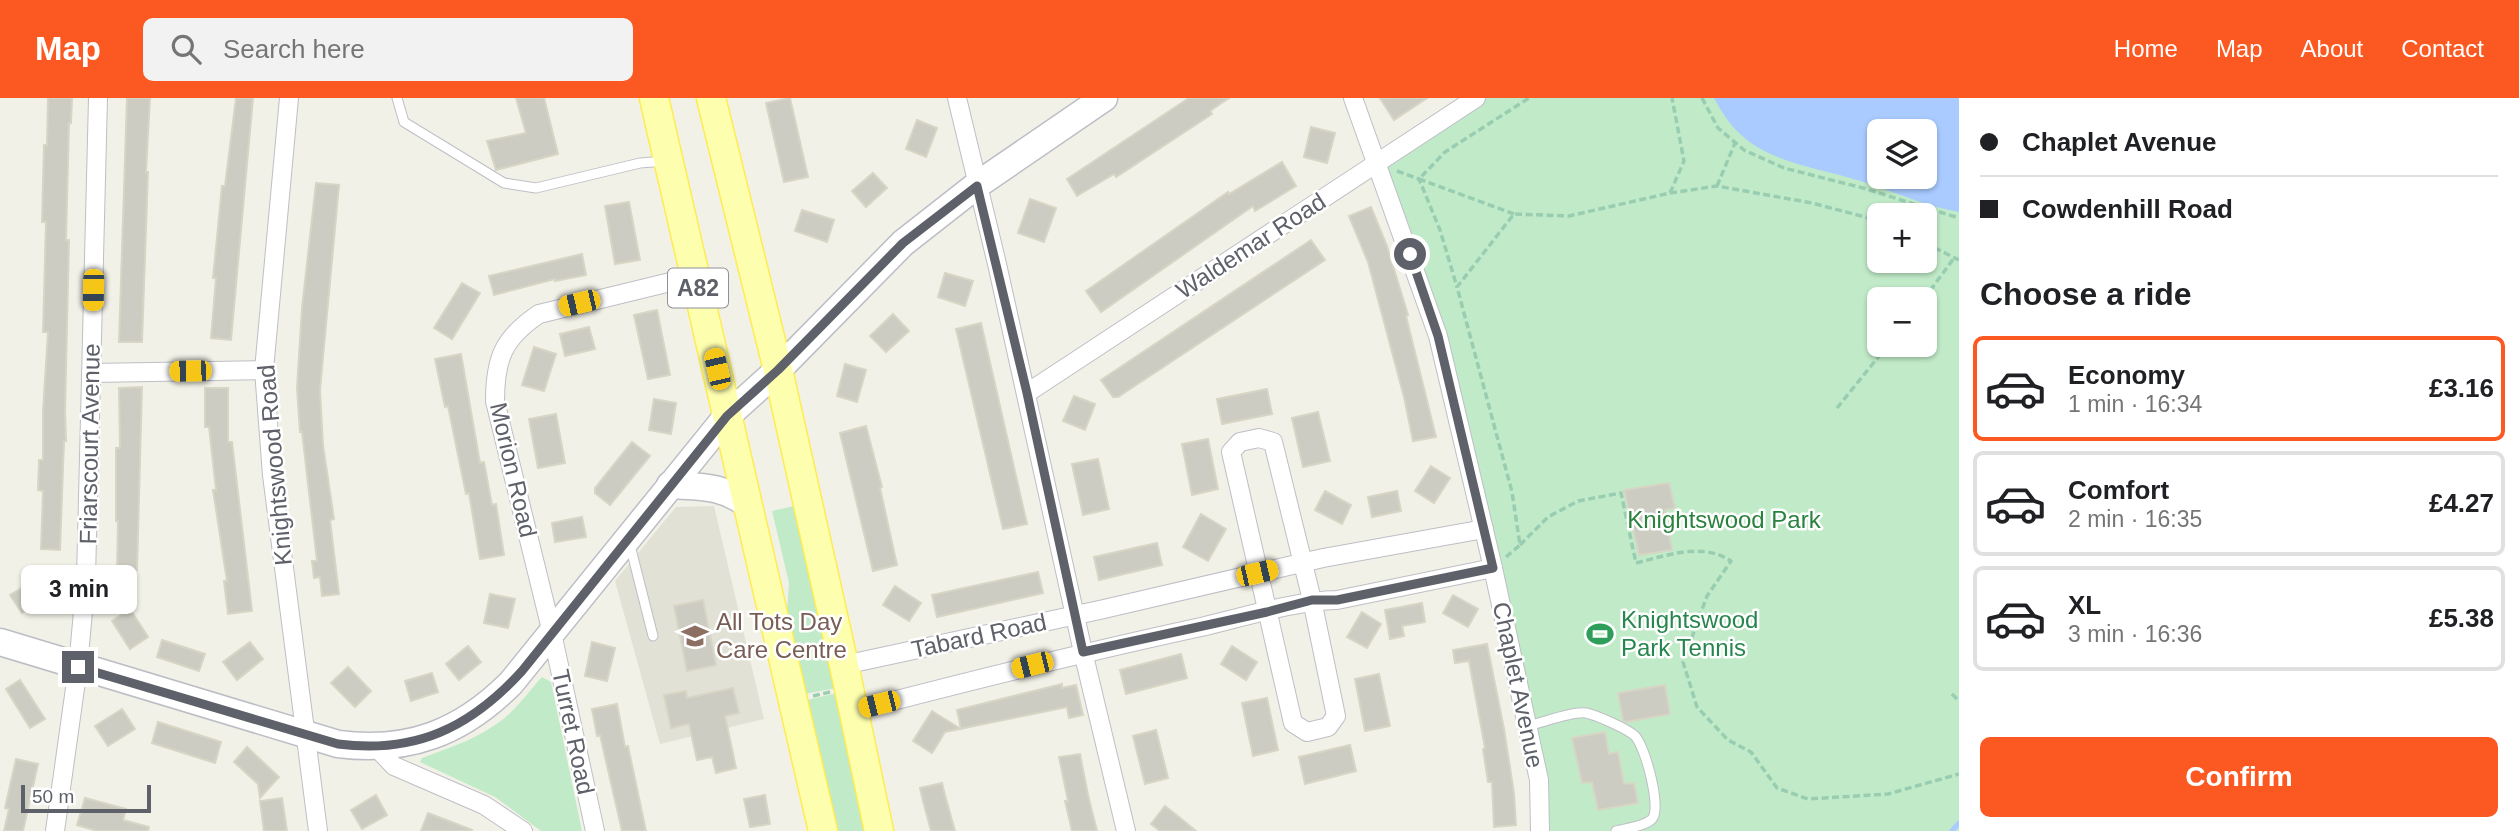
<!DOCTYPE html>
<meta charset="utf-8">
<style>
body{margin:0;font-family:Arial,sans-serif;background:#f2f2f2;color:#202124;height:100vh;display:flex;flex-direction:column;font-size:26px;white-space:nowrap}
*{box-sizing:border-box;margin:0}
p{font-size:23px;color:#757577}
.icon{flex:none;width:38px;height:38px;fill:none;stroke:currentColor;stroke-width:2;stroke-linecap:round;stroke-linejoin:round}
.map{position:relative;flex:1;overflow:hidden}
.drawer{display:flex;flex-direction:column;background:#fff;width:560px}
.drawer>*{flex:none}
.guide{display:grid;align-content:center;height:154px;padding:0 21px;background:#fff}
.fabs{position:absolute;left:1867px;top:21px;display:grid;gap:14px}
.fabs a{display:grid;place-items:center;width:70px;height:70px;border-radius:10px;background:#fff;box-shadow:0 2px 5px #0004;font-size:35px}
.scale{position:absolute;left:21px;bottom:18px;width:130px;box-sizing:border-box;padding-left:7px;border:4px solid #5e6169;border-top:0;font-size:19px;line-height:24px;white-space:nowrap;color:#5e6169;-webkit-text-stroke:5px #fff;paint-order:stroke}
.end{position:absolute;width:32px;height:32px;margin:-16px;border:9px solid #5e6169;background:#fff;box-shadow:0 0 0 4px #fff}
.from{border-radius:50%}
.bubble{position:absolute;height:49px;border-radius:10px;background:#fff;box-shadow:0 2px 5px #0004;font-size:23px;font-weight:700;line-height:49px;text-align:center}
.car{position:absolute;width:21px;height:42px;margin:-21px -10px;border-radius:9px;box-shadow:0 0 5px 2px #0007;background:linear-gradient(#f5c518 24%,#345 0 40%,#f5c518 0 76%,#345 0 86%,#f5c518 0)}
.guide b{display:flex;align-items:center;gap:24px;height:66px;font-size:26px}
.guide b+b{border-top:2px solid #e0e0e0}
.guide i{width:18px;height:18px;background:#202124}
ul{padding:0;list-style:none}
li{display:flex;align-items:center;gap:21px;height:105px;margin:0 14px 10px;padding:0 7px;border:4px solid #e0e0e0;border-radius:10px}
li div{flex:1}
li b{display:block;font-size:26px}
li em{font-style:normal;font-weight:700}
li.selected{border-color:#fc5922}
li>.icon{width:63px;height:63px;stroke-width:1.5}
h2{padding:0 21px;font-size:32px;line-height:84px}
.primary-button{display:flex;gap:14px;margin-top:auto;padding:14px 21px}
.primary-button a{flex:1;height:80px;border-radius:10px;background:#fc5922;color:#fff;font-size:28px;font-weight:700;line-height:80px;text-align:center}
header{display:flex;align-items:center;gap:42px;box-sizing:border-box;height:98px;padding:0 35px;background:#fc5922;color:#fff}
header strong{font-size:33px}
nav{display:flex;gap:38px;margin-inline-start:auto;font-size:24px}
.search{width:490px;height:63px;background:#f2f2f2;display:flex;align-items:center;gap:18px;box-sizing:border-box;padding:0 24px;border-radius:10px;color:#757577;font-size:26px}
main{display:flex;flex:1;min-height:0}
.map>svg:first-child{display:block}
</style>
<header>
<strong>Map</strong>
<div class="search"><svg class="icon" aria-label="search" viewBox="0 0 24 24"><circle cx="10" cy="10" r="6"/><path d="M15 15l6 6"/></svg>Search here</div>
<nav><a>Home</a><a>Map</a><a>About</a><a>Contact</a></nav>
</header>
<main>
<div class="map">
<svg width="1959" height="733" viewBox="0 0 1959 733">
<rect width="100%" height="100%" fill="#f2f1e7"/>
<path fill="#e2e1d5" d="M714 408 764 621 660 646 615 483 676 409Z"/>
<g fill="#c1ebc8" fill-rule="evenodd">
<path d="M1476 0H1959V733H1540L1539 682 1438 238 1377 65ZM1880 33H1925V79H1880ZM1880 117H1925V163H1880ZM1880 201H1925V247H1880Z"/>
<path d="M794 408 836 590 805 596 787 513 789 485 772 413Z"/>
<path d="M542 579 551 584 582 733H541L495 699 420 664 422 660C452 649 485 638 509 616 521 605 531 591 542 579Z"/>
<path d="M837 595 870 733H836L807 602Z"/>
</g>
<path fill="#a9cbff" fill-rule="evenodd" d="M1714 0H1959V114C1924 108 1891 92 1857 82 1822 71 1781 66 1751 45 1734 33 1723 17 1714 0ZM1880 33H1925V79H1880Z"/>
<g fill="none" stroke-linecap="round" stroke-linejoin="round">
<path stroke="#a9cbff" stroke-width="5" d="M1952 733 1959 725"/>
</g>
<g fill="#cdccc3" stroke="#d7d5c4" stroke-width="2">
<path d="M48 0H72L71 25H69L66 142H69L65 313 66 343H64L60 452 41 451 43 393 38 392 39 362H43V313L48 234H43L46 124H42L44 47H47Z"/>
<path d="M127 0H150L146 74H148L142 244H119Z"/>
<path d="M236 0H253L231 242 211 240 216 180H213L222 88H225Z"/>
<path d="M516 0H544L558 56 496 72 487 43 526 35Z"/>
<path d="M790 0 808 79 784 84 766 5Z"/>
<path d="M1189 0H1229L1210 13 1212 16 1116 79 1114 76 1077 98 1067 81Z"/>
<path d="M1380 0H1427L1394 22Z"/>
<path d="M917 22 937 30 926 59 906 51Z"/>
<path d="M1311 29 1335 35 1327 65 1304 59Z"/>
<path d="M1282 64 1296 88 1255 113 1253 108 1101 214 1086 193 1228 94 1229 96Z"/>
<path d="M873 75 887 90 866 109 852 93Z"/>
<path d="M316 85 339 87 320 292 323 347 334 421 330 422 339 496 322 498 320 479 314 480 312 463H317L302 334H300L297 290 302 210Z"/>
<path d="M1030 101 1056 110 1044 144 1018 135Z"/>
<path d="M629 104 640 162 615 166 605 108Z"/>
<path d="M1371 109 1387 148 1408 217 1406 218 1436 339 1413 343 1404 299 1368 164 1349 118Z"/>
<path d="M802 112 834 122 827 144 795 133Z"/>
<path d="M1311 142 1325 162 1118 299H1113L1101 282Z"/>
<path d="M582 156 586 177 555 183V181L494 197 489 178Z"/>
<path d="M945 175 973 183 965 208 938 199Z"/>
<path d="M462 185 480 195 452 241 434 230Z"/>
<path d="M657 212 670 277 648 281 634 217Z"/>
<path d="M893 216 909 233 886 254 870 238Z"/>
<path d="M981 225 1027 426 1003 431 956 231Z"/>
<path d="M589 229 595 251 565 258 560 236Z"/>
<path d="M534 249 556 256 544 293 522 287Z"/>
<path d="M461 256 480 365 484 364 492 407 496 406 504 457 480 461 469 395 466 396 448 308 445 309 435 261Z"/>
<path d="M845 266 866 272 857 304 837 298Z"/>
<path d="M142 289 137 472H117L118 423H116V350H120L119 290Z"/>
<path d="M205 290H228V344H232L252 513 228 516 224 483H227L213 392H216L209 329H205Z"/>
<path d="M1267 291 1272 316 1222 326 1217 301Z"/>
<path d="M1074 298 1095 306 1085 332 1063 323Z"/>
<path d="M654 301 676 305 671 336 649 332Z"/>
<path d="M1318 314 1330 363 1303 369 1292 320Z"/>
<path d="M556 316 565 365 538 370 529 321Z"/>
<path d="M866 328 882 389 880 390 897 467 873 473 840 335Z"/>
<path d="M1208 341 1218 391 1192 397 1182 346Z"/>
<path d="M632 344 650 358 610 407 595 395V390Z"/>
<path d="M1098 361 1109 411 1083 417 1072 366Z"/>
<path d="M1431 368 1450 380 1434 405 1415 393Z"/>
<path d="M1669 385 1675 410 1665 412 1672 452 1639 457 1624 392Z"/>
<path d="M1325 393 1351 407 1342 426 1315 412Z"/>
<path d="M1397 393 1401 413 1372 419 1368 399Z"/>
<path d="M1201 416 1226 431 1208 463 1183 449Z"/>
<path d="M582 419 586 439 555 444 552 425Z"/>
<path d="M1157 445 1162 467 1099 482 1094 459Z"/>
<path d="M48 474 59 492 22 515 10 497Z"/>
<path d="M1038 474 1043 495 937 519 932 497Z"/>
<path d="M895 488 921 505 909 523 883 507Z"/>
<path d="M490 496 515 501 508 530 484 525Z"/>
<path d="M1453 497 1478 511 1468 529 1443 515Z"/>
<path d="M703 502 716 567 687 573 674 508Z"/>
<path d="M1422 505 1425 524 1402 528 1404 538 1390 541 1385 512Z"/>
<path d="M130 511 148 539 130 551 112 523Z"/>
<path d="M1362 514 1381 526 1367 550 1347 539Z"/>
<path d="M162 542 205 556 199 573 157 559Z"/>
<path d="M250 544 263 561 237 582 223 564Z"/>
<path d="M592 544 615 550 607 583 585 578Z"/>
<path d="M1487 546 1504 631 1514 695 1516 727 1494 729 1492 684H1488L1483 651 1485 650 1469 563 1455 565 1453 552Z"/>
<path d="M468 548 481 564 459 582 446 566Z"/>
<path d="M1232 548 1257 564 1246 582 1221 566Z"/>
<path d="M1181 556 1187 580 1126 596 1120 572Z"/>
<path d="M348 569 371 593 355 609 331 585Z"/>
<path d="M432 575 438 594 411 603 405 583Z"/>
<path d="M1379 576 1390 628 1365 633 1355 581Z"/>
<path d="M20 582 45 621 30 630 6 591Z"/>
<path d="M1062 586V590L1076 587 1083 617 1069 620 1067 609 945 634 932 655 913 643 932 613 961 631 957 612Z"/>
<path d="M1665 587 1670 616 1626 624 1623 622 1618 595Z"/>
<path d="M733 590 739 615 725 618 736 670 716 675 712 659 697 662 689 626 671 630 664 597 686 593 687 600Z"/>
<path d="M1267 600 1278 652 1253 658 1242 605Z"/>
<path d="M617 606 625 649 628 648 646 733H622L600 637 597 638 592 611Z"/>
<path d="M122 611 135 631 108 648 95 628Z"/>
<path d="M158 624 221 644 215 665 152 645Z"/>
<path d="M1156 632 1168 680 1145 686 1133 638Z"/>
<path d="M1605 634 1609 656 1618 654 1624 686 1634 685 1638 705 1598 712 1592 684 1582 685 1572 640Z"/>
<path d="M1350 647 1356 673 1305 686 1299 659Z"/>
<path d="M247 649 279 679 260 700 258 686 234 664Z"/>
<path d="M1080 656 1088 697 1097 733H1072L1065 703H1068L1059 659Z"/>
<path d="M16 661 38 666 23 733H4L9 711 5 710Z"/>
<path d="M942 685 945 697 955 733H931L923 703 920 690Z"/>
<path d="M376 697 387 717 362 731 351 712Z"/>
<path d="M765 697 770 726 750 729 744 701Z"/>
<path d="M85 700 126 711 123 722 149 729 148 733H97L77 727Z"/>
<path d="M282 700 287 733H264L260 703Z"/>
<path d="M1165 708 1179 719 1196 733H1160L1151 726Z"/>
<path d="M428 715 472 732 471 733H421Z"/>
</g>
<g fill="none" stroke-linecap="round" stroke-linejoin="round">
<g stroke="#bebfc6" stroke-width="11">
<g id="lane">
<path d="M397 0 404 24 504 85 536 90 640 65 666 63"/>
<path d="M630 447 653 538"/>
<path d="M1527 628C1542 625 1572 613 1586 615 1596 617 1628 631 1635 638 1645 648 1662 710 1652 721 1645 728 1625 731 1616 733"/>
</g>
</g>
<g stroke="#bebfc6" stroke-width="20">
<g id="street">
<path d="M289 0 264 272 272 377 318 733"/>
<path d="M957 0 997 166 1083 554 1126 733"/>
<path d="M1353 0 1438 238 1493 470 1539 682 1540 733"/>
<path d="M91 275 264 272"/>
<path d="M1027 295 1476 0"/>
<path d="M1259 340 1273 344 1312 502 1336 618 1328 629 1307 634 1293 625 1231 354 1240 344Z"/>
<path d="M844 567 1104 511 1323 460 1484 431"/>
<path d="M854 613C969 583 1085 554 1201 529 1244 519 1294 503 1337 502L1493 470"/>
<path d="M376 649 394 668 484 707 523 733"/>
<path d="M55 733 78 569 86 480 98 0"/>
<path d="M595 733 552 535 495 303C495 261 503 240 539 216L695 178"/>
</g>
</g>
<g stroke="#bcbec6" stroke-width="29">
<g id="secondary">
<path d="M670 387C700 389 723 387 748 407"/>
<path d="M0 544 338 646C408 655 461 635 511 585L727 318 778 272 903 145 977 87 1104 0"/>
</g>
</g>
<g stroke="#ffec52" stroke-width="31">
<g id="primary">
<path d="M654 0 823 733"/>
<path d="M711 0 778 272 844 567 879 733"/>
</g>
</g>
<g stroke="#99cdb1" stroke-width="3.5" stroke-dasharray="7 3.5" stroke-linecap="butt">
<path d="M1702 0 1718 30 1744 52 1784 70 1863 90 1959 120"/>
<path d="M1397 73 1419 81 1440 132 1457 189"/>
<path d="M1717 88 1735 45"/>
<path d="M1670 95 1684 63 1672 0"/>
<path d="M1514 116 1419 81 1445 54 1529 0"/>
<path d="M1925 145 1959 162"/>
<path d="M1924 201 1954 160"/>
<path d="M1837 310 1888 247"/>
<path d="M1520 447 1548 419 1578 403 1621 395 1636 465C1669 457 1702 444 1731 463L1707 498 1683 564 1697 609 1728 642 1751 654 1777 690 1808 701 1888 696 1959 676"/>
<path d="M1506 459 1520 447 1512 394 1457 189 1514 116 1569 118 1670 95 1717 88 1812 105 1880 123"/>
<path d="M1952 596 1959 603"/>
<path d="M813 598 830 594"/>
</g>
<use href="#lane" stroke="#fff" stroke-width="9"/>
<use href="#street" stroke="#fff" stroke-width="18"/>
<use href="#secondary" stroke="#fff" stroke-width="26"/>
<use href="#primary" stroke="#feffae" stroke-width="28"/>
</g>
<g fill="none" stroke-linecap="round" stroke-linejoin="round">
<path stroke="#5e6169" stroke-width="9" d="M78 569 338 646C415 656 470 630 522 573L727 318 778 272 903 145 977 88 1027 295 1083 554 1267 514 1312 502H1337L1493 470 1438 238 1410 156"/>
</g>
<defs>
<g id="stadium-bare" transform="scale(2.1)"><path d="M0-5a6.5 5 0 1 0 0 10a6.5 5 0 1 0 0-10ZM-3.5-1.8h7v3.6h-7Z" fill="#2e9e5b" stroke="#fff" stroke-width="2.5" paint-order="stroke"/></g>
<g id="school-bare" transform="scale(2.1)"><path d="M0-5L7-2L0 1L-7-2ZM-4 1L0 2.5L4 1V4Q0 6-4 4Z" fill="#8d6e63" stroke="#fff" stroke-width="2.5" paint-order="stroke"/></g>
</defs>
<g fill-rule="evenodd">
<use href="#stadium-bare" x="1600" y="536"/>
<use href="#school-bare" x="695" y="538"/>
</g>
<g text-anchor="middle" stroke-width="5" stroke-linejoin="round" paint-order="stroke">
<rect fill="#fff" stroke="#8e9096" stroke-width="2" x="668" y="170.5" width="60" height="39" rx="5"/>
<g font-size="23" font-weight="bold" fill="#5e6169">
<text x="698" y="198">A82</text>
</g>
<g font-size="24" fill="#5e6169" stroke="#fff">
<text transform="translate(1251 148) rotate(-33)" y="8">Waldemar Road</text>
<text transform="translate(90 346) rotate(-89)" y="8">Friarscourt Avenue</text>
<text transform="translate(275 367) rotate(-95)" y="8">Knightswood Road</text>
<text transform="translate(513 372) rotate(77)" y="8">Morion Road</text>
<text transform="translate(979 538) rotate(-12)" y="8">Tabard Road</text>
<text transform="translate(1518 587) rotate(78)" y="8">Chaplet Avenue</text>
<text transform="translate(573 634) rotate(78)" y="8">Turret Road</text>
</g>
<g font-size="24" fill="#2a823e" stroke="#fff">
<text x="1724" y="430">Knightswood Park</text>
</g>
<g font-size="24" fill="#27864d" stroke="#fff" text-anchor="start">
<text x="1621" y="530">Knightswood<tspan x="1621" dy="28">Park Tennis</tspan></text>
</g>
<g font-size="24" fill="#785e54" stroke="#fff" text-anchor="start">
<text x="716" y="532">All Tots Day<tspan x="716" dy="28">Care Centre</tspan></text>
</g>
</g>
</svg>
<div class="fabs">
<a><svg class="icon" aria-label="layers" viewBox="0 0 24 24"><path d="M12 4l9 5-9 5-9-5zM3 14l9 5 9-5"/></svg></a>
<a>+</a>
<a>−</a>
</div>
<div class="scale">50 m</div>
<i class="end from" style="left:1410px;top:156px"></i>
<i class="end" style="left:78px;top:569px"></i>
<div class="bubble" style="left:21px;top:467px;width:116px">3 min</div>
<i class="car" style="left:93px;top:192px;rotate:181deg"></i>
<i class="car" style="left:579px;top:205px;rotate:257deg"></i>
<i class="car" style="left:717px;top:271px;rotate:347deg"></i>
<i class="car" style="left:190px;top:273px;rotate:269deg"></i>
<i class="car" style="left:1257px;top:475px;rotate:77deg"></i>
<i class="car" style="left:1032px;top:567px;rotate:256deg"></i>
<i class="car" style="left:879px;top:606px;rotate:256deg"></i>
</div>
<section class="drawer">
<div class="guide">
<b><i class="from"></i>Chaplet Avenue</b>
<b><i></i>Cowdenhill Road</b>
</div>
<h2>Choose a ride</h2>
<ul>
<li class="selected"><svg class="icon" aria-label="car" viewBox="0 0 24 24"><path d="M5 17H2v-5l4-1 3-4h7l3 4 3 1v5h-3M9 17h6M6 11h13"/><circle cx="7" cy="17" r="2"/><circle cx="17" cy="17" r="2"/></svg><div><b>Economy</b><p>1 min · 16:34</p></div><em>£3.16</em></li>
<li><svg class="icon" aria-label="car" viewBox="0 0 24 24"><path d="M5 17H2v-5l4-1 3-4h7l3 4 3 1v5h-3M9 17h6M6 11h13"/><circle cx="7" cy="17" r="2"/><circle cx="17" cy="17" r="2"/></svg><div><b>Comfort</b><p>2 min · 16:35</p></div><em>£4.27</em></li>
<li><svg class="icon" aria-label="car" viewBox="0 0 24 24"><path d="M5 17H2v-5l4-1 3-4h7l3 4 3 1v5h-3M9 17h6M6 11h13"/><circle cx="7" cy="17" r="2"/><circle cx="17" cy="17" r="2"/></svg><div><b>XL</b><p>3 min · 16:36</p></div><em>£5.38</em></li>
</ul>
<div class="primary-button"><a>Confirm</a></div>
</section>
</main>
